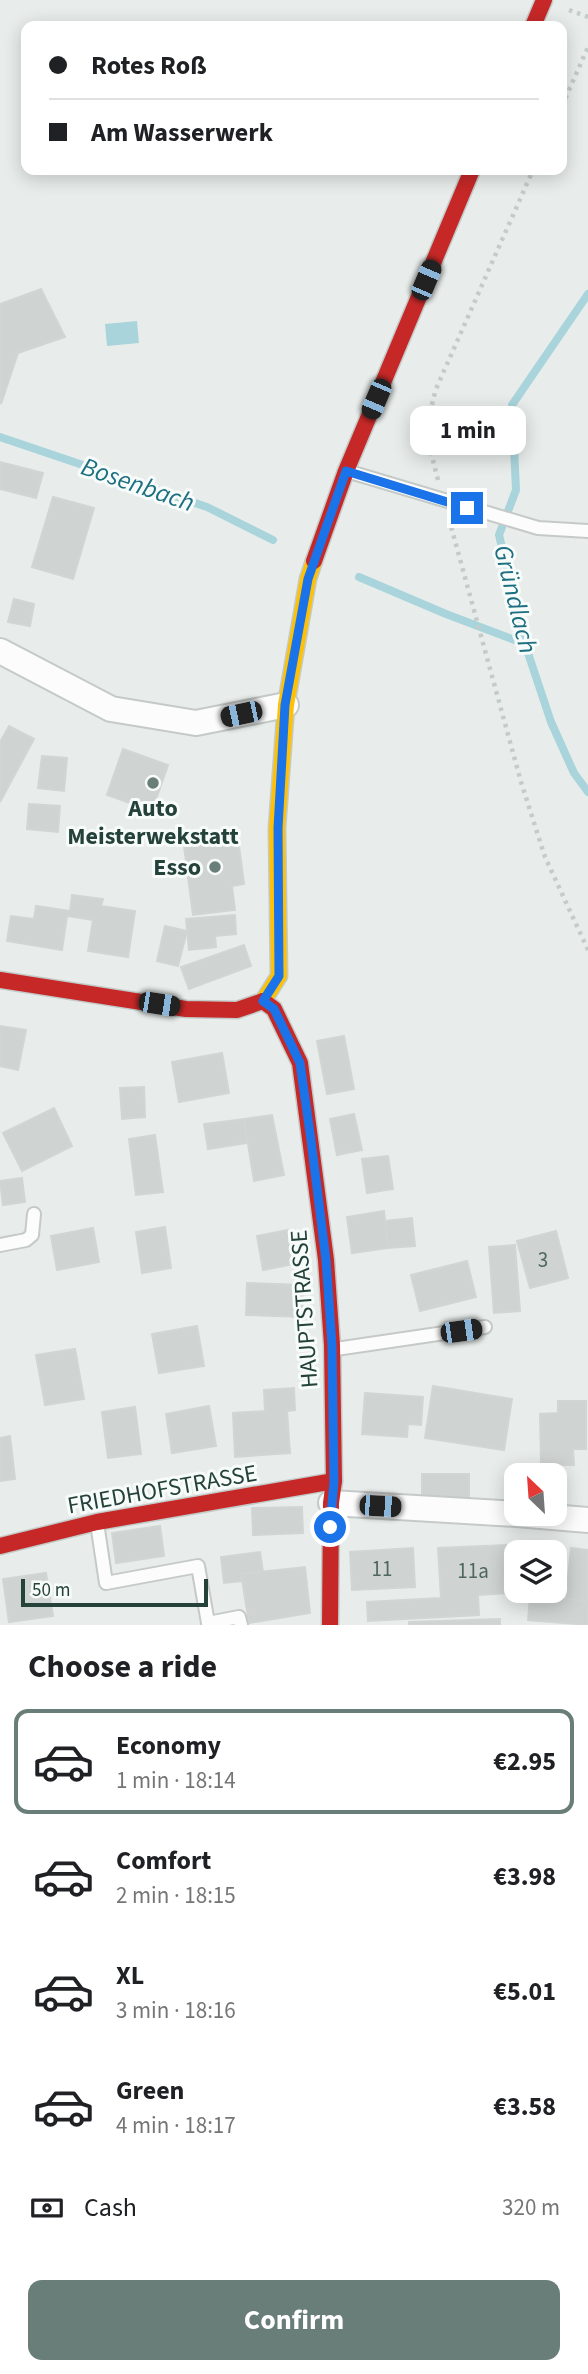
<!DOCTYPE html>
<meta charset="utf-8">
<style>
body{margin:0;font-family:"Source Sans 3",sans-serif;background:#f2f2f2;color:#202124;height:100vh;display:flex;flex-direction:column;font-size:26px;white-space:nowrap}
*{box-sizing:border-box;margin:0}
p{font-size:23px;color:#757577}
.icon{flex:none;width:38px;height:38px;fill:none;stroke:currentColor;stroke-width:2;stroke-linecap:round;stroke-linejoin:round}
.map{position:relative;height:1625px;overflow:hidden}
.drawer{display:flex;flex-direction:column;background:#fff;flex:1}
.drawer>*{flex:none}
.top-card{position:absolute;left:21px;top:21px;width:546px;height:154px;border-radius:14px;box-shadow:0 4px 18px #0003;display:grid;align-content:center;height:154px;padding:0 28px;background:#fff}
.needle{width:46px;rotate:335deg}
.buttons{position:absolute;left:504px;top:1463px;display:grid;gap:14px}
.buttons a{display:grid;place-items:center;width:63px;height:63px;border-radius:14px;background:#fff;box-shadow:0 4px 18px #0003;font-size:35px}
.scale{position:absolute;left:21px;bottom:18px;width:187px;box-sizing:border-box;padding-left:7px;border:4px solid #24423a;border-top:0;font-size:19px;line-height:24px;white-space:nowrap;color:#24423a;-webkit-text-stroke:5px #f7fbf9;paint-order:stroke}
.end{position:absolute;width:32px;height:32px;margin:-16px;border:9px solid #1a73e8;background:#fff;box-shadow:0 0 0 4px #fff}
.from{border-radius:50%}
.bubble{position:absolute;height:49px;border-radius:14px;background:#fff;box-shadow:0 4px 18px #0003;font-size:23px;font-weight:700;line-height:49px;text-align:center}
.car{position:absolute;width:21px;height:42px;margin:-21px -10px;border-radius:9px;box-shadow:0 0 5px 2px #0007;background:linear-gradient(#222 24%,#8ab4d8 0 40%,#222 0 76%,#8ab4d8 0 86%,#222 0)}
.top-card b{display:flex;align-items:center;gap:24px;height:66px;font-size:26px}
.top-card b+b{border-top:2px solid #e0e0e0}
.top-card i{width:18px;height:18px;background:#202124}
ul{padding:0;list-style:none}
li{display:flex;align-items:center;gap:21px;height:105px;margin:0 14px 10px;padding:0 14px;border:4px solid transparent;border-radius:14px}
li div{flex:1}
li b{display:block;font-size:26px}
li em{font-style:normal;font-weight:700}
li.selected{border-color:#697e78}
li>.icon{width:63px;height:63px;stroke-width:1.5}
h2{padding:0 28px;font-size:32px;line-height:84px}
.pay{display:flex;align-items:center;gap:18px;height:77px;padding:0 28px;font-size:26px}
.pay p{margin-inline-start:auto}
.primary-button{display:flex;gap:14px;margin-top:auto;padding:14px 28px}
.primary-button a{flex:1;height:80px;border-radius:14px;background:#697e78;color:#fff;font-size:28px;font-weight:700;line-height:80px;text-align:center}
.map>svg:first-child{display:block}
</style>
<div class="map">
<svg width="588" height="1625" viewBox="0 0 588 1625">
<rect width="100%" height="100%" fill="#e8edeb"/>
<path fill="#a9d4db" d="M137 321 139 343 107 346 105 324Z"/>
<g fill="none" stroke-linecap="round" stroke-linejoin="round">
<g stroke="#a9d4db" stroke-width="8">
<path d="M588 294 512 405 516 490 499 535 525 644 551 722 574 773 588 792"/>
<path d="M0 437 207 507 273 540"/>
<path d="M359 577 446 614 525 644"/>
</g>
</g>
<g fill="#cfd4d2" stroke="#d1d6d4" stroke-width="2">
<path d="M41 289 65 337 18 353 1 404 0 304Z"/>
<path d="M0 462 43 473 36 498 0 489Z"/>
<path d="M53 497 94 508 73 579 32 567Z"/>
<path d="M14 599 34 604 30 626 8 622Z"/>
<path d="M9 726 34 739 0 802V742Z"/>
<path d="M123 749 168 765 152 811 107 795Z"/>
<path d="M42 756 67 758 64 791 38 788Z"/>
<path d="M29 804 60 806 58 832 27 829Z"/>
<path d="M237 831 244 884 232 886 235 910 193 915 183 839Z"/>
<path d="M72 895 103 899 101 906 135 911 128 957 88 951 93 920 67 916 62 950 7 941 11 916 34 919 36 906 70 911Z"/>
<path d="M235 915 236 934 215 936 216 947 189 950 186 919Z"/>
<path d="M165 926 187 931 178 966 157 961Z"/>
<path d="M244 945 251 966 189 989 181 967Z"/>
<path d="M0 1026 26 1030 18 1070 0 1066Z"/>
<path d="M344 1036 354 1089 327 1094 317 1041Z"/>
<path d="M222 1053 229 1093 179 1102 172 1062Z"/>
<path d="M144 1087 145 1117 122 1119 120 1088Z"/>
<path d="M54 1108 72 1146 22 1171 3 1133Z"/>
<path d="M354 1114 362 1150 337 1155 330 1119Z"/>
<path d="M272 1115 284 1175 254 1181 244 1119Z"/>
<path d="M244 1119 247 1143 208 1149 204 1124Z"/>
<path d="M155 1135 163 1192 136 1195 129 1139Z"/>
<path d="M388 1156 393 1189 367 1193 362 1159Z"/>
<path d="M22 1178 25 1202 3 1205 0 1181Z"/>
<path d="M384 1211 388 1248 352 1253 347 1217Z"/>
<path d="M412 1218 415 1246 388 1248 385 1221Z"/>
<path d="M165 1227 171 1268 142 1273 136 1232Z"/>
<path d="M93 1228 99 1262 57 1270 51 1236Z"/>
<path d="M288 1230 294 1264 263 1270 257 1236Z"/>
<path d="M556 1231 568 1278 530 1288 517 1241Z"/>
<path d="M515 1245 520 1311 494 1313 489 1247Z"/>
<path d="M467 1261 476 1297 420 1311 411 1275Z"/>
<path d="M247 1283 303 1285 302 1317 246 1315Z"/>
<path d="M197 1326 204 1366 159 1373 152 1334Z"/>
<path d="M75 1349 84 1399 45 1405 36 1355Z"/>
<path d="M433 1386 512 1399 504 1450 425 1438Z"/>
<path d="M294 1388 295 1410 287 1411 290 1453 235 1457 233 1413 265 1411 264 1390Z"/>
<path d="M365 1393 423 1397 421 1425 408 1424 407 1437 362 1434Z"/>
<path d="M558 1401H586V1449H573L574 1465H541L540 1414 558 1413Z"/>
<path d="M209 1406 216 1446 172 1453 166 1414Z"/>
<path d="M135 1407 141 1454 108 1458 102 1412Z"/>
<path d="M10 1436 15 1479 0 1481V1438Z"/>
<rect x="422" y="1474" width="47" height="26"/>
<path d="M302 1507 303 1533 253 1535 252 1508Z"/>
<path d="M160 1526 164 1556 116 1563 112 1533Z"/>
<path d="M506 1545 508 1593 478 1595 479 1615 368 1621 367 1602 441 1598 438 1548Z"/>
<path d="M413 1548 415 1587 352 1590 350 1552Z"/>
<path d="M571 1548 588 1550V1601L566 1599Z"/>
<path d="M260 1552 263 1572 241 1574 242 1581 224 1583 221 1557Z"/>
<path d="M305 1567 310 1613 249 1623 241 1574Z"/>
<path d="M46 1573 53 1616 9 1622 3 1579Z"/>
<path d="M530 1596 588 1601V1625L528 1620Z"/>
<path d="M500 1619V1625H409V1622Z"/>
</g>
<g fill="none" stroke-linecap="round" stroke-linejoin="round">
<g stroke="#c5cac8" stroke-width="16">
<g id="lane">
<path d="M350 472 538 528 588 531"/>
<path d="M0 1245 26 1240 32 1235 34 1214"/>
<path d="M336 1349 485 1327"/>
<path d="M97 1523 106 1583 198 1566 208 1623 239 1617 241 1625"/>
</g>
</g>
<g stroke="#c5cac8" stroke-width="28">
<g id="street">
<path d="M0 651 111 709 196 723 286 705"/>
<path d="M331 1503 516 1514"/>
<path d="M517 1514 588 1520"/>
</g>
</g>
<g stroke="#c3cbc8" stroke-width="19">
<path id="slow" d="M263 1001 279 976 277 828 286 705 308 579 314 561"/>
</g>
<g stroke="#c3cbc8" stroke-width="19">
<g id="jam">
<path d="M533 26 544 0"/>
<path d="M314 561 346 471 472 170"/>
<path d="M0 980 186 1009 237 1010 263 1001"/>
<path d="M263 1001 274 1009 300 1063 326 1260 332 1345 334 1481 331 1503 330 1625"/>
<path d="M0 1546 97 1522 334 1481"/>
</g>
</g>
<g stroke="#c3ccca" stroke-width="4.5" stroke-dasharray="3.5 5" stroke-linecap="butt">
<path d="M569 10 588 17"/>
<path d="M562 106 588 47"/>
<path d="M438 480C428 442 425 427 436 389L533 170"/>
<path d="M449 519 521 782 545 857 588 950"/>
</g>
<use href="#lane" stroke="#fcfcfc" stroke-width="12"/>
<use href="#street" stroke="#fcfcfc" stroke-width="24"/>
<use href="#slow" stroke="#ffc107" stroke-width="16"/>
<use href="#jam" stroke="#c62828" stroke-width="16"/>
</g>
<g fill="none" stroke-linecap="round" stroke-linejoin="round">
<path stroke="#1a73e8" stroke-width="9" d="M330 1527 334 1482 332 1345 326 1260 311 1140 300 1063 274 1009 263 1001 279 976 278 828 285 705 308 579 346 471 467 508"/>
</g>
<g fill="#697e78" stroke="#f7fbf9" stroke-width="2.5">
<circle cx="153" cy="783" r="7"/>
<circle cx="215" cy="867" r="7"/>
</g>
<g text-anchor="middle" stroke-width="6" stroke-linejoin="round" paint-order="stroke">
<g font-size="21" fill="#506761">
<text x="543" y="1267">3</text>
<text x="382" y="1576">11</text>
<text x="473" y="1578">11a</text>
</g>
<g font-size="24" font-weight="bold" fill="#24423a" stroke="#f7fbf9">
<text x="153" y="816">Auto<tspan x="153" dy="28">Meisterwekstatt</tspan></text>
<text x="201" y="875" text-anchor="end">Esso</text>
</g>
<g font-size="24" fill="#24423a" stroke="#f7fbf9">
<text transform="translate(304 1309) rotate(-94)" y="8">HAUPTSTRASSE</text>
<text transform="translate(162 1489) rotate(-10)" y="8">FRIEDHOFSTRASSE</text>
</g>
<g font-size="26" font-style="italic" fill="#1c6f80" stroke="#f7fbf9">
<text transform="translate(138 484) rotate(19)" y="9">Bosenbach</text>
<text transform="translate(516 599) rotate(76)" y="9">Gründlach</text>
</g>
</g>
</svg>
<div class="buttons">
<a><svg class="needle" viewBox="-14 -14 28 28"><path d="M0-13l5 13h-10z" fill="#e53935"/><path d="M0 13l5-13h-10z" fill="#757577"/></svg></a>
<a><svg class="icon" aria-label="layers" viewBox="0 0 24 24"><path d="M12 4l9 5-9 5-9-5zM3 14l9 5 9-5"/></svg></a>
</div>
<div class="scale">50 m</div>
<i class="end from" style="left:330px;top:1527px"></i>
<i class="end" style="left:467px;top:508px"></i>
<div class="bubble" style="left:410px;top:406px;width:116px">1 min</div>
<i class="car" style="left:426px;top:280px;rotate:23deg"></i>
<i class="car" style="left:376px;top:399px;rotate:203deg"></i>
<i class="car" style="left:241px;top:714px;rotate:258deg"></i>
<i class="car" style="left:159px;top:1004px;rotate:99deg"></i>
<i class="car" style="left:461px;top:1331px;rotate:82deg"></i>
<i class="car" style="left:380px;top:1506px;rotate:93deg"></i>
<div class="top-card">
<b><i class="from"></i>Rotes Roß</b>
<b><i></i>Am Wasserwerk</b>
</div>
</div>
<section class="drawer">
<h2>Choose a ride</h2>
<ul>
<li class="selected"><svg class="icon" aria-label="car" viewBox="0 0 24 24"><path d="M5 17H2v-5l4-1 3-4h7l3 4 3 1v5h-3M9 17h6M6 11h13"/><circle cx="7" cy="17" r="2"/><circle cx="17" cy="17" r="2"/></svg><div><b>Economy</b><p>1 min · 18:14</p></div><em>€2.95</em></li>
<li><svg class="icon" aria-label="car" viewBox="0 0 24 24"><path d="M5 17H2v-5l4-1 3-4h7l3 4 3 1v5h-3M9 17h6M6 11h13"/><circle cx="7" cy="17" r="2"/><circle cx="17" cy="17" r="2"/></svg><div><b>Comfort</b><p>2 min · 18:15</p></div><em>€3.98</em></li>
<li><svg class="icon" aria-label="car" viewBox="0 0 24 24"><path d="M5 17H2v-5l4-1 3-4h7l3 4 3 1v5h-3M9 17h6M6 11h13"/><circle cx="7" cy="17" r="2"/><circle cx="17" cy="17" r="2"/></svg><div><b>XL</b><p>3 min · 18:16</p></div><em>€5.01</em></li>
<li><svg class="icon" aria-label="car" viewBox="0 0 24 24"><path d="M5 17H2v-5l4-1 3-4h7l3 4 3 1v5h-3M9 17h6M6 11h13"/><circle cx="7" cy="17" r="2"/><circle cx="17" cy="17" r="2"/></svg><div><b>Green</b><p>4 min · 18:17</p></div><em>€3.58</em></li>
</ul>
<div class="pay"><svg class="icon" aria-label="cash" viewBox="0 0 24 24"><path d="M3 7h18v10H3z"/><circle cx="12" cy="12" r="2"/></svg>Cash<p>320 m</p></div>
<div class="primary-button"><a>Confirm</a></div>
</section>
